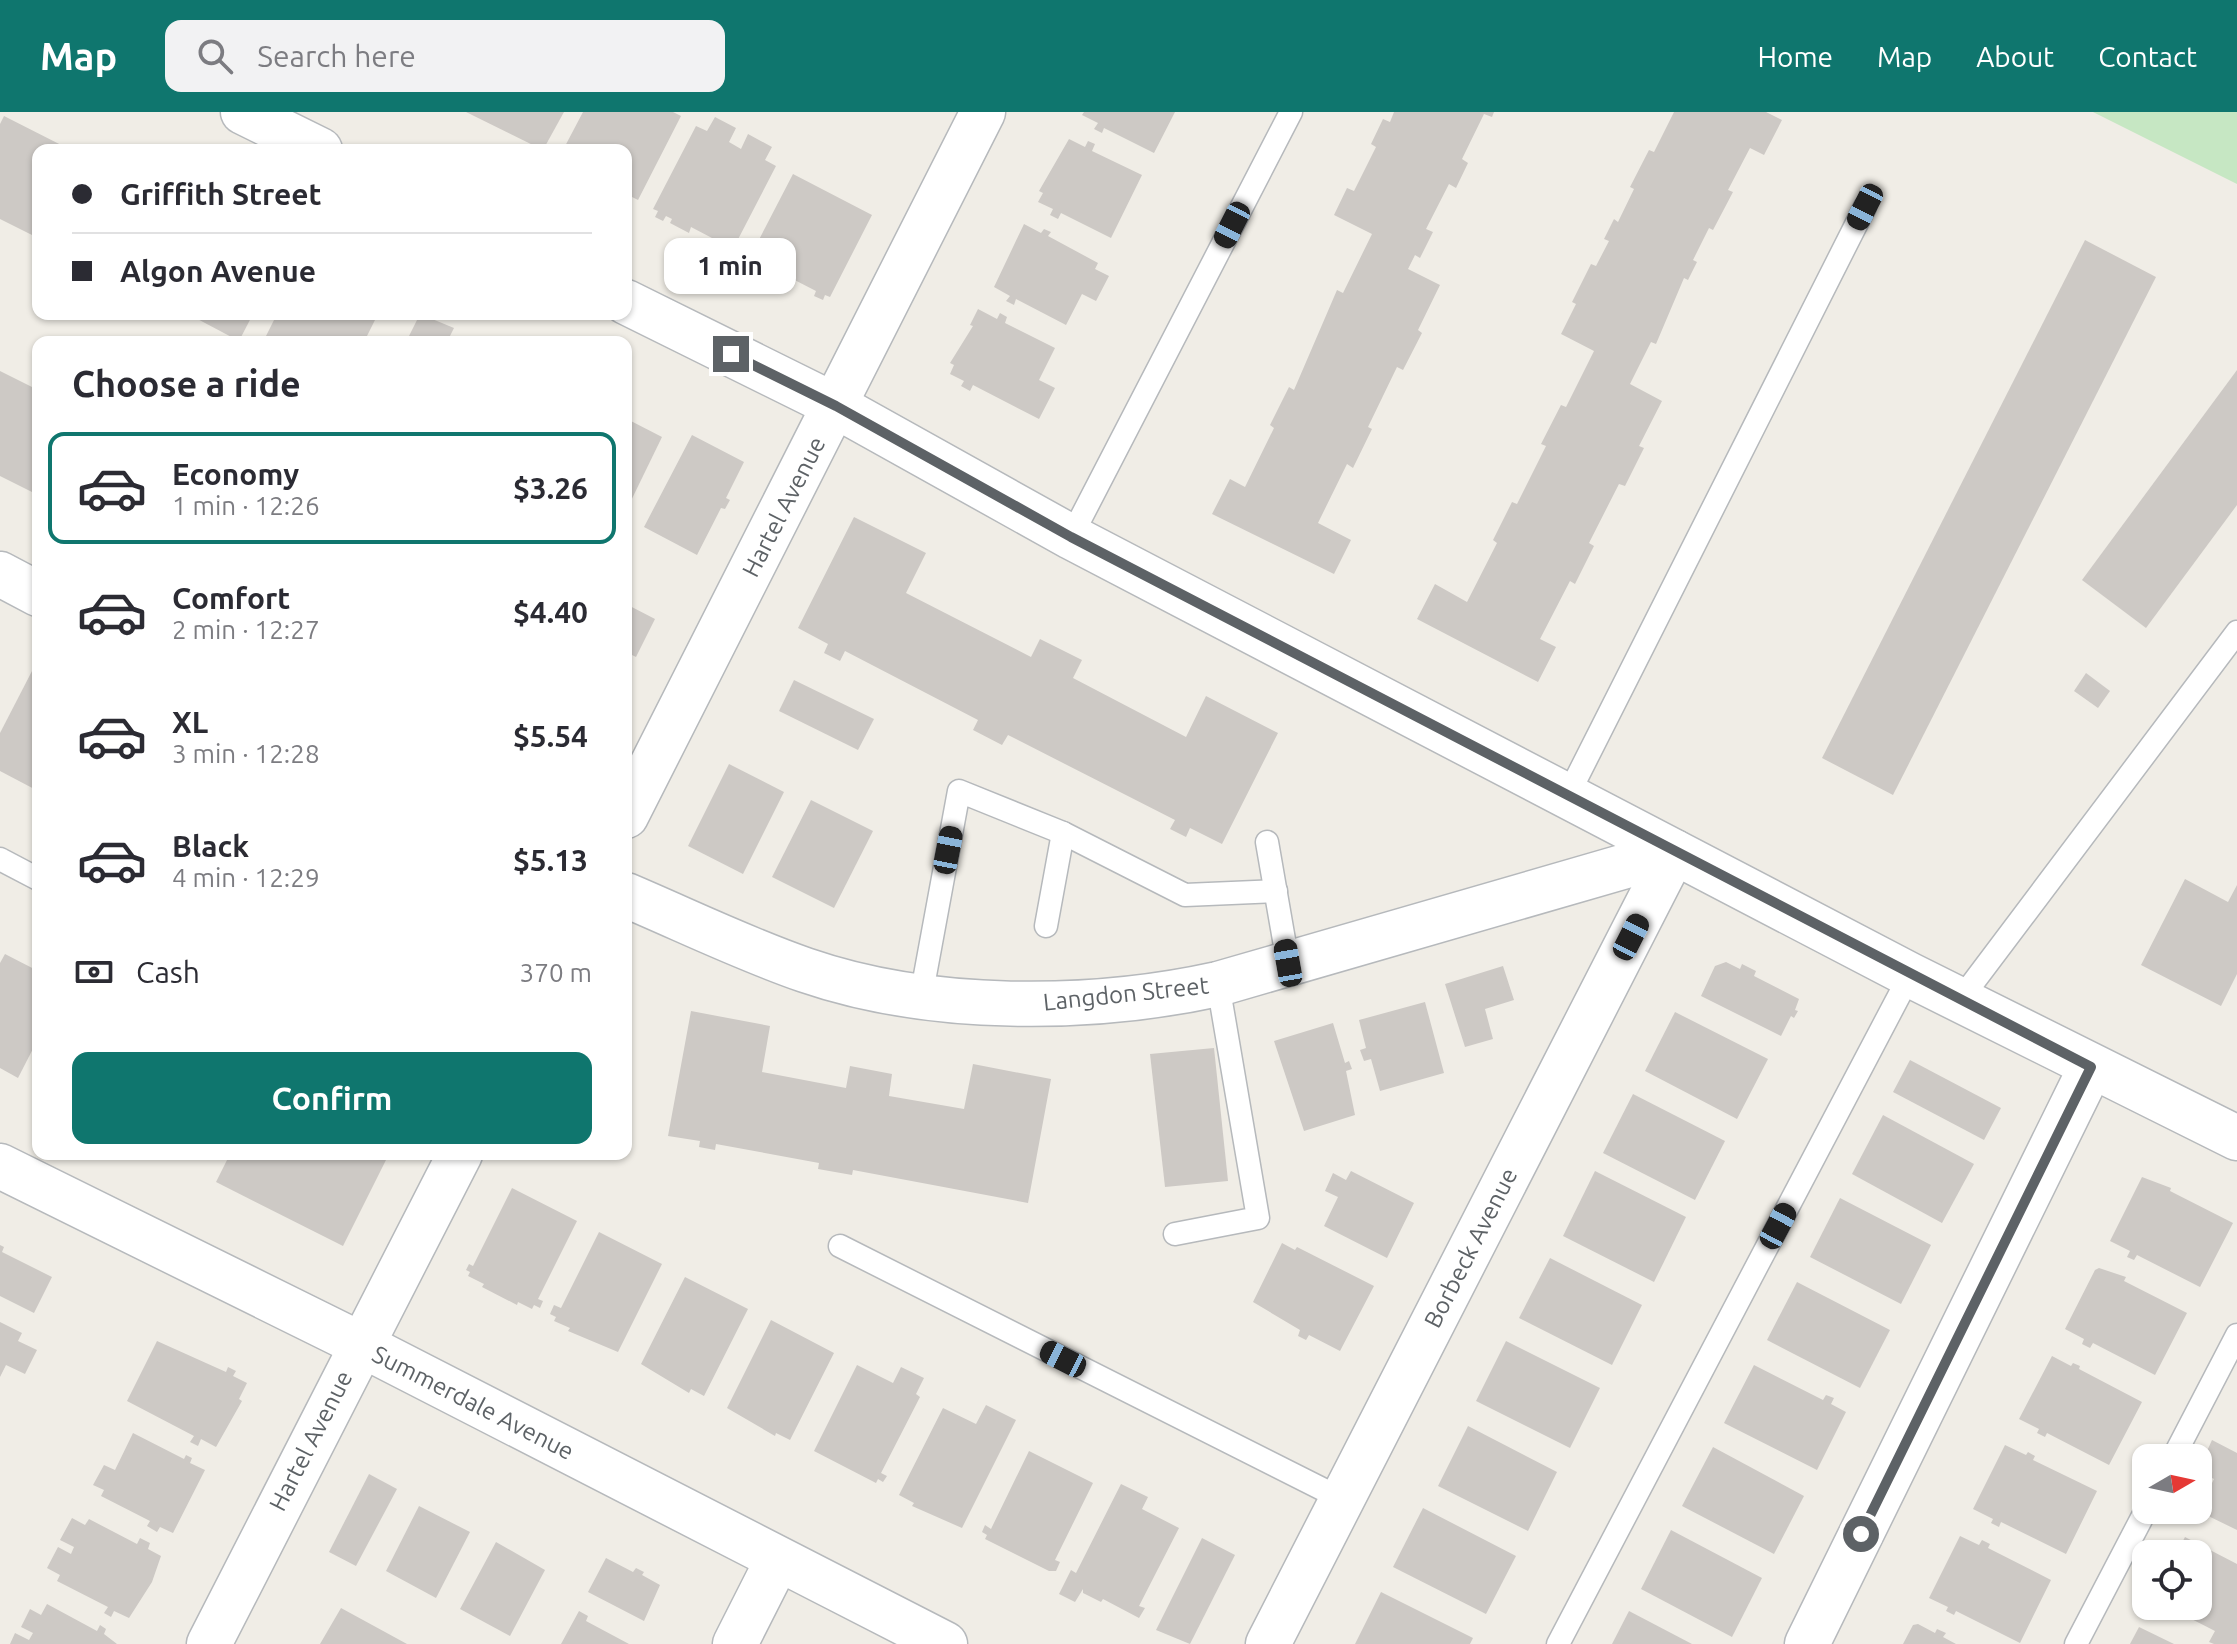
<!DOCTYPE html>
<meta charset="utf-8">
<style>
body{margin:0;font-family:Ubuntu,sans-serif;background:#f2f2f3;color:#2b2b33;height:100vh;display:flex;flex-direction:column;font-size:30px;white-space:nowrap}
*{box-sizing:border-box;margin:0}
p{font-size:26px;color:#7c7c81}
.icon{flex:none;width:44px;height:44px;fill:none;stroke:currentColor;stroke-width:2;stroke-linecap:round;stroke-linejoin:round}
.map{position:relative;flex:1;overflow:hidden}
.details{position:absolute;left:32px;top:224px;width:600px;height:824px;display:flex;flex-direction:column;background:#fff;border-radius:16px;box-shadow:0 2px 6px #0004}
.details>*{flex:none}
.banner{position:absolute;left:32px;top:32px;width:600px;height:176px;border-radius:16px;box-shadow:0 2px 6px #0004;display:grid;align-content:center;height:176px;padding:0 40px;background:#fff}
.needle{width:52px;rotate:81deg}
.buttons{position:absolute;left:2132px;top:1332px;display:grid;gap:16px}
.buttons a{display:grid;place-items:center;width:80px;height:80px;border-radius:16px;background:#fff;box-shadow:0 2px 6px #0004;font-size:40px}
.end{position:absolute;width:36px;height:36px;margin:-18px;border:10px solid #5d6266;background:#fff;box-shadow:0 0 0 4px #fff}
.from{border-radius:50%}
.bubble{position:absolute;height:56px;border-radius:16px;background:#fff;box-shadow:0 2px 6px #0004;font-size:26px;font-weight:600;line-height:56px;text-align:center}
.car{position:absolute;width:24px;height:48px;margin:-24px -12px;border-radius:10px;box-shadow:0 0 6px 2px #0007;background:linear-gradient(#222 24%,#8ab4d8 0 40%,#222 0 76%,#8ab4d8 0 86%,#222 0)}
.banner b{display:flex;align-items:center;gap:28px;height:76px;font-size:30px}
.banner b+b{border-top:2px solid #e1e1e2}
.banner i{width:20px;height:20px;background:#2b2b33}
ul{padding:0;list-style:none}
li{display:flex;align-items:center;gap:24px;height:112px;margin:0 16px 12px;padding:0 24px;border:4px solid transparent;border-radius:16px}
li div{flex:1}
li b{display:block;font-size:30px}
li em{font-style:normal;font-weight:600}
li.on{border-color:#0f766e}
li>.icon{width:72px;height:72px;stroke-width:1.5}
h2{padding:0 40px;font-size:36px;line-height:96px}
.pay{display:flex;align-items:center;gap:20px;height:88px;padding:0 40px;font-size:30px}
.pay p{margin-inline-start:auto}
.button{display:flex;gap:16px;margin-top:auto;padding:16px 40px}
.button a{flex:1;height:92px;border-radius:16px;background:#0f766e;color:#fff;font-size:32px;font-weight:600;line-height:92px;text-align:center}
header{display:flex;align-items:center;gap:48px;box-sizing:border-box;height:112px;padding:0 40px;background:#0f766e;color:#fff}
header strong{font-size:38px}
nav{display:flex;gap:44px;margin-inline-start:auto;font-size:28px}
.search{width:560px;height:72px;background:#f2f2f3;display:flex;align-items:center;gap:20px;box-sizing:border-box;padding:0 28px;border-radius:16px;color:#7c7c81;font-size:30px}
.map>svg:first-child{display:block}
</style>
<header>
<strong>Map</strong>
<div class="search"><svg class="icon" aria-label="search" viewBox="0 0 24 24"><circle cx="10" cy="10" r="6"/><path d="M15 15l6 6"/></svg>Search here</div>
<nav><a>Home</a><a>Map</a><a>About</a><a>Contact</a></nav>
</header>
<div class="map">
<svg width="2237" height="1532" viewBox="0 0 2237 1532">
<rect width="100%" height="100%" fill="#f0ede6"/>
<path fill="#c6e7c3" d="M2093 0H2237V72Z"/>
<g fill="#cdc9c5">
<path d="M466 0H564L543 38Z"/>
<path d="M583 0H673L681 4 638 88 626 82V38H563Z"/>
<path d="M1084 0H1175L1154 41 1104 16 1102 21 1094 17 1098 11 1082 3Z"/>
<path d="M1394 0H1494L1492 5 1484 2 1462 47 1468 51 1456 76 1449 72 1426 117 1433 120 1420 146 1415 143 1408 157 1440 173 1418 218 1422 221 1403 258 1397 255 1368 315 1372 317 1353 356 1347 352 1318 411 1351 428 1334 462 1212 402 1230 367 1245 375 1274 316 1270 313 1289 275 1294 278 1337 178 1343 181 1372 122 1334 103 1347 76 1354 79 1376 35 1371 32 1383 7 1390 10Z"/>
<path d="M1674 0H1766L1782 8 1764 43 1750 36 1728 78 1733 80 1713 118 1709 116 1693 148 1697 150 1688 168 1684 166 1656 232 1651 230 1630 272 1662 289 1639 334 1644 336 1625 374 1619 372 1589 431 1594 434 1575 472 1570 469 1540 527 1556 535 1538 570 1417 507 1435 472 1467 490 1497 431 1493 428 1512 390 1517 392 1546 334 1541 332 1561 293 1566 295 1594 239 1561 222 1576 192 1572 190 1591 152 1596 154 1609 129 1604 127 1614 107 1618 110 1634 77 1630 75 1649 38 1654 40Z"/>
<path d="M4 4 71 38H38V126L0 107V12Z"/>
<path d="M715 5 736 16 729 30 741 37 748 22 772 35 765 48 776 54 733 137 691 115 689 121 670 111 672 107 666 104 663 109 655 105 658 99 653 97 696 14 707 19Z"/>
<path d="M1069 27 1085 35 1088 29 1095 32 1092 39 1142 63 1111 126 1061 101 1058 107 1050 103 1053 97 1038 90 1043 81 1039 79Z"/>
<path d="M793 62 872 103 830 185 825 183 823 188 814 184 816 179 750 145Z"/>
<path d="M1024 112 1041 121 1044 117 1051 120 1048 124 1098 151 1095 157 1109 164 1096 189 1082 182 1066 213 1016 187 1014 193 1006 189 1010 184 994 175Z"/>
<path d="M2085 128 2156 165 1893 683 1822 646Z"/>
<path d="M978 197 997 207 1000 201 1007 205 1005 211 1055 236 1039 268 1055 276 1039 307 973 273 970 279 961 274 964 269 950 262 954 253 950 251 973 214 970 213Z"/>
<path d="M188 202H253L239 229Z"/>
<path d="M277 202H378L364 230H263Z"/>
<path d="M420 202 454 216 447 230H406Z"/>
<path d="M2237 258V393L2146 516 2082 468Z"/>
<path d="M0 259 38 278V383L0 364Z"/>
<path d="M629 308 662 325 626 399V314Z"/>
<path d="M692 323 744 350 726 386 730 388 725 397 721 396 697 443 644 415Z"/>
<path d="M854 405 926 441 906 481 1031 545 1040 527 1082 548 1073 566 1186 625 1206 584 1278 621 1222 732 1190 716 1186 725 1170 717 1175 708 1008 623 1002 633 973 618 978 608 845 539 840 549 824 541 828 532 798 516Z"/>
<path d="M626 492 655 507 636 545 630 542 626 550Z"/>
<path d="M32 559 38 562V679L0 659V621Z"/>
<path d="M2086 561 2110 579 2098 596 2074 579Z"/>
<path d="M794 568 874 607 858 638 779 599Z"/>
<path d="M729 652 784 680 743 762 688 734Z"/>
<path d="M811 688 873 719 834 796 772 765Z"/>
<path d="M2185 767 2228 790 2237 773V862L2221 894 2141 853Z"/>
<path d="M5 842 38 859V927L18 966 0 956V851Z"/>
<path d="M1726 850 1740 857 1742 852 1756 859 1754 864 1799 887 1795 898 1798 899 1794 906 1791 904 1781 924 1701 884 1715 854Z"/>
<path d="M1503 854 1514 888 1485 897 1493 927 1465 935 1445 872Z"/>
<path d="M1425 890 1444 961 1380 979 1371 947 1364 949 1360 938 1366 936 1359 908Z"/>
<path d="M691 899 770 914 762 960 846 976 850 954 892 962 889 984 964 997 973 952 1051 967 1028 1091 853 1058 852 1063 818 1057 819 1051 716 1032 715 1038 699 1035 700 1029 668 1024Z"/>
<path d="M1675 900 1768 947 1737 1007 1645 959Z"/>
<path d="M1333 911 1345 951 1349 949 1352 957 1346 959 1355 1003 1304 1019 1274 929Z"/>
<path d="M1214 936 1228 1069 1165 1075 1150 942Z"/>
<path d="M1910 948 2001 996 1984 1028 1893 980Z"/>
<path d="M1633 982 1725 1029 1695 1088 1603 1041Z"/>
<path d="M1883 1003 1974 1052 1942 1111 1852 1062Z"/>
<path d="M230 1042H374L386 1048 343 1134 216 1070Z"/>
<path d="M1351 1059 1414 1091 1387 1146 1324 1114 1338 1085 1325 1079 1333 1061 1346 1068Z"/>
<path d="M1595 1059 1686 1105 1654 1170 1563 1124Z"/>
<path d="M2142 1065 2171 1076 2170 1079 2233 1111 2200 1175 2137 1143 2134 1148 2127 1145 2130 1139 2110 1129Z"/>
<path d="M512 1076 577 1109 538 1187 543 1189 540 1196 534 1193 532 1197 518 1190 517 1193 482 1175 484 1172 468 1164 470 1160 466 1158 469 1152 473 1154Z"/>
<path d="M1840 1086 1931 1133 1901 1192 1810 1145Z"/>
<path d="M599 1120 662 1152 618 1240 568 1219 570 1216 554 1209 556 1205 550 1202 554 1193 561 1196Z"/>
<path d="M1282 1131 1295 1138 1297 1135 1374 1174 1340 1239 1309 1223 1306 1228 1298 1224 1300 1218 1253 1190Z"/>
<path d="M0 1133 4 1135 2 1140 52 1165 34 1201 0 1184Z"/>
<path d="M1550 1146 1642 1193 1612 1253 1519 1206Z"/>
<path d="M2099 1156 2126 1165 2124 1169 2187 1201 2155 1263 2093 1231 2090 1236 2082 1232 2084 1227 2065 1217 2095 1158Z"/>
<path d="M685 1165 748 1197 704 1284 691 1277 689 1281 641 1252Z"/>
<path d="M1797 1170 1890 1218 1860 1276 1767 1228Z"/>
<path d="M771 1208 834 1241 790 1328 776 1321 775 1324 727 1296Z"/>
<path d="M0 1210 22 1221 18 1229 37 1238 25 1262 6 1253 0 1265Z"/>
<path d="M157 1229 226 1260 228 1255 236 1259 233 1264 247 1271 239 1287 242 1289 216 1335 201 1327 198 1334 190 1330 194 1324 127 1289Z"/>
<path d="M1506 1229 1600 1276 1570 1336 1476 1289Z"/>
<path d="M2052 1244 2071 1254 2073 1251 2080 1254 2079 1257 2142 1290 2109 1353 2047 1321 2045 1325 2037 1321 2039 1317 2019 1307Z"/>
<path d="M857 1253 893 1271 901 1255 924 1266 916 1282 920 1285 881 1361 887 1364 883 1370 878 1367 876 1371 814 1339Z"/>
<path d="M1754 1253 1823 1288 1826 1283 1834 1286 1831 1292 1846 1300 1817 1358 1724 1311Z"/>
<path d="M986 1293 1016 1308 962 1416 912 1394 914 1391 899 1383 943 1296 976 1312Z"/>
<path d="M1468 1314 1557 1360 1528 1419 1438 1374Z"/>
<path d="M133 1321 184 1347 186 1343 192 1346 190 1351 205 1358 173 1421 160 1415 157 1420 147 1414 150 1409 101 1384 104 1378 93 1373 104 1353 115 1358Z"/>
<path d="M2212 1328 2237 1341V1418L2198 1399 2214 1367 2198 1359Z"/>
<path d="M2005 1333 2026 1343 2028 1340 2035 1344 2033 1348 2097 1379 2066 1442 2001 1410 1999 1415 1991 1411 1993 1407 1973 1397Z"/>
<path d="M1713 1335 1804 1384 1774 1442 1682 1394Z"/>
<path d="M1029 1339 1093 1371 1055 1448 1060 1450 1056 1459H1049L985 1427 987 1423 982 1420 985 1413 991 1417Z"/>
<path d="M369 1362 397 1377 356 1454 329 1440Z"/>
<path d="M1121 1372 1148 1385 1142 1397 1179 1416 1139 1494 1145 1496 1139 1506 1103 1487 1101 1490 1083 1481V1477L1075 1490 1059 1482 1071 1458 1076 1461Z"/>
<path d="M419 1394 470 1420 436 1486 386 1459Z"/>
<path d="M1423 1396 1516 1444 1486 1502 1393 1455Z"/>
<path d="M72 1406 85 1413 89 1407 137 1432 140 1426 150 1431 148 1437 161 1444 152 1470 129 1506 114 1499 111 1505 104 1501 108 1495 57 1469 60 1463 47 1456 58 1435 71 1442 74 1435 60 1428Z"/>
<path d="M1671 1418 1762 1466 1732 1525 1641 1477Z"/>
<path d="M1960 1424 1979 1433 1982 1428 1990 1432 1988 1436 2051 1468 2020 1531 1956 1499 1954 1503 1946 1499 1948 1495 1929 1486Z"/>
<path d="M2185 1425 2237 1452V1532H2214L2209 1530 2215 1519 2166 1494H2198V1442H2176Z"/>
<path d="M1202 1426 1235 1443 1190 1532 1156 1518Z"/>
<path d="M496 1430 545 1458 510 1524 460 1497Z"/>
<path d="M606 1446 633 1460 636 1456 644 1460 642 1463 660 1473 644 1509 588 1480Z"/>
<path d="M1381 1480 1473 1526 1470 1532H1355Z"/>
<path d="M47 1492 97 1519 100 1513 106 1517 104 1522 117 1532H10L15 1521 29 1528 33 1521 21 1515 30 1497 41 1503Z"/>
<path d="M341 1496 407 1532H320Z"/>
<path d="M579 1499 588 1504 586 1509 629 1532H561Z"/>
<path d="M1629 1499 1692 1532H1612Z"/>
<path d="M1918 1512 1935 1521 1937 1517 1946 1521 1943 1525 1956 1532H1903L1913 1513Z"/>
<path d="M2139 1515 2174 1532H2130Z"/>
</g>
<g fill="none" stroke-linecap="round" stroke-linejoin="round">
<g stroke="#b6b9bc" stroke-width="25">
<g id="service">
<path d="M1071 425 1291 0"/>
<path d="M1567 685 1865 95"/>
<path d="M1267 730 1288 851"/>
<path d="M0 747 38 767"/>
<path d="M1046 814 1063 721"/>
<path d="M921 885 959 679 1063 721 1185 783 1276 779"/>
<path d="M1960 888 2237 520"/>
<path d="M1175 1122 1258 1106 1218 872"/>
<path d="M840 1134 1342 1387"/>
<path d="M2173 1346 2237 1223"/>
<path d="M1558 1532 1910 863"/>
<path d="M2076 1532 2146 1398"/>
</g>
</g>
<g stroke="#b6b9bc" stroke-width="47">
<g id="minor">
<path d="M0 462 38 482"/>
<path d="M626 704 983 0"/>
<path d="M626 783C685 808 744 837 805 858 929 901 1091 900 1218 872L1674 740"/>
<path d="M209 1532 460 1042"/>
<path d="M735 1532 777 1449"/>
<path d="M1268 1532 1674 740"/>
<path d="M1807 1532 2091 955"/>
</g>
</g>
<g stroke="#b6b9bc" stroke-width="47">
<g id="tertiary">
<path d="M243 0 320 38"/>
<path d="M626 190 836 294 1071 425 1910 863 2237 1026"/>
<path d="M0 1054 360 1232 945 1532"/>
</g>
</g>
<use href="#service" stroke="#fff" stroke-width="22"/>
<use href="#minor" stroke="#fff" stroke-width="44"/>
<use href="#tertiary" stroke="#fff" stroke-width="44"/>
</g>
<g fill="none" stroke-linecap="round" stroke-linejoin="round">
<path stroke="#5d6266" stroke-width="10" d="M731 242 836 294 1071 425 2091 955 1861 1422"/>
</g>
<g text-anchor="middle" stroke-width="7" stroke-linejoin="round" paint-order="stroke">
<g font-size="24" fill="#5d6266" stroke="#fff">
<text transform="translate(784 395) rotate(-63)" y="8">Hartel Avenue</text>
<text transform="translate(1126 882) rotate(-6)" y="8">Langdon Street</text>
<text transform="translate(1471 1136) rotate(-63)" y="8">Borbeck Avenue</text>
<text transform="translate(473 1291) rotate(27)" y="8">Summerdale Avenue</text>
<text transform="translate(311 1329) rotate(-63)" y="8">Hartel Avenue</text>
</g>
</g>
</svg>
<div class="buttons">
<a><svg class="needle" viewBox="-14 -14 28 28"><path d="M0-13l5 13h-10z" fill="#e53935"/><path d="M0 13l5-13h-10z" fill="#7c7c81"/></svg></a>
<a><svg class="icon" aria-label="locate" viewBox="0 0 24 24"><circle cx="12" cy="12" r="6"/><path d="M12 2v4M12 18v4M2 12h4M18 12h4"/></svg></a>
</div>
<i class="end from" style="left:1861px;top:1422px"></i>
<i class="end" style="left:731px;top:242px"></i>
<div class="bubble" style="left:664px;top:126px;width:132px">1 min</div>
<i class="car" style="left:1865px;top:95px;rotate:207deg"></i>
<i class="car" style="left:1232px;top:113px;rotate:207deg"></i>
<i class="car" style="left:948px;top:738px;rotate:11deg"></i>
<i class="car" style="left:1631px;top:825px;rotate:27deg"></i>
<i class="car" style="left:1288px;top:851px;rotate:350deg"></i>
<i class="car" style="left:1778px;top:1114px;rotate:28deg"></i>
<i class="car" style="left:1063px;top:1247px;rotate:297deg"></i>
<div class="banner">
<b><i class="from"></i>Griffith Street</b>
<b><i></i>Algon Avenue</b>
</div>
<section class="details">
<h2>Choose a ride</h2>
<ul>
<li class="on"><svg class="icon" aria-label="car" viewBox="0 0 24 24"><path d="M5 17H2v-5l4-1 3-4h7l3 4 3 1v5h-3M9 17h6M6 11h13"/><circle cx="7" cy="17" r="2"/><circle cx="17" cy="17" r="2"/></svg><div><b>Economy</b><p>1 min · 12:26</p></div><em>$3.26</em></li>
<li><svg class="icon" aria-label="car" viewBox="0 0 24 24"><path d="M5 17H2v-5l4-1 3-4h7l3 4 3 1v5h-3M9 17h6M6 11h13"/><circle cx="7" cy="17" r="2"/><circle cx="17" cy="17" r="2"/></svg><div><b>Comfort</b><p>2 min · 12:27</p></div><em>$4.40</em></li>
<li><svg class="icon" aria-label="car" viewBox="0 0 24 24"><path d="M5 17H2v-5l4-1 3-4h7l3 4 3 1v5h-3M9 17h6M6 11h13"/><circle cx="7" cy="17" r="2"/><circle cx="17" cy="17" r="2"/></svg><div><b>XL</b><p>3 min · 12:28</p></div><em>$5.54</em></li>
<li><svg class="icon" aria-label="car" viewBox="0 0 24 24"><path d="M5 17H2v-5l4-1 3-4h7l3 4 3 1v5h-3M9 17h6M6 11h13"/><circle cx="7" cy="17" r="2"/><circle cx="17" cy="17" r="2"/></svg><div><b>Black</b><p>4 min · 12:29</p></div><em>$5.13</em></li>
</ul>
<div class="pay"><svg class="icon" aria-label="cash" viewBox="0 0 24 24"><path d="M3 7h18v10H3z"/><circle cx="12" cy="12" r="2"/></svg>Cash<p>370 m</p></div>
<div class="button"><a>Confirm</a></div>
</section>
</div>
